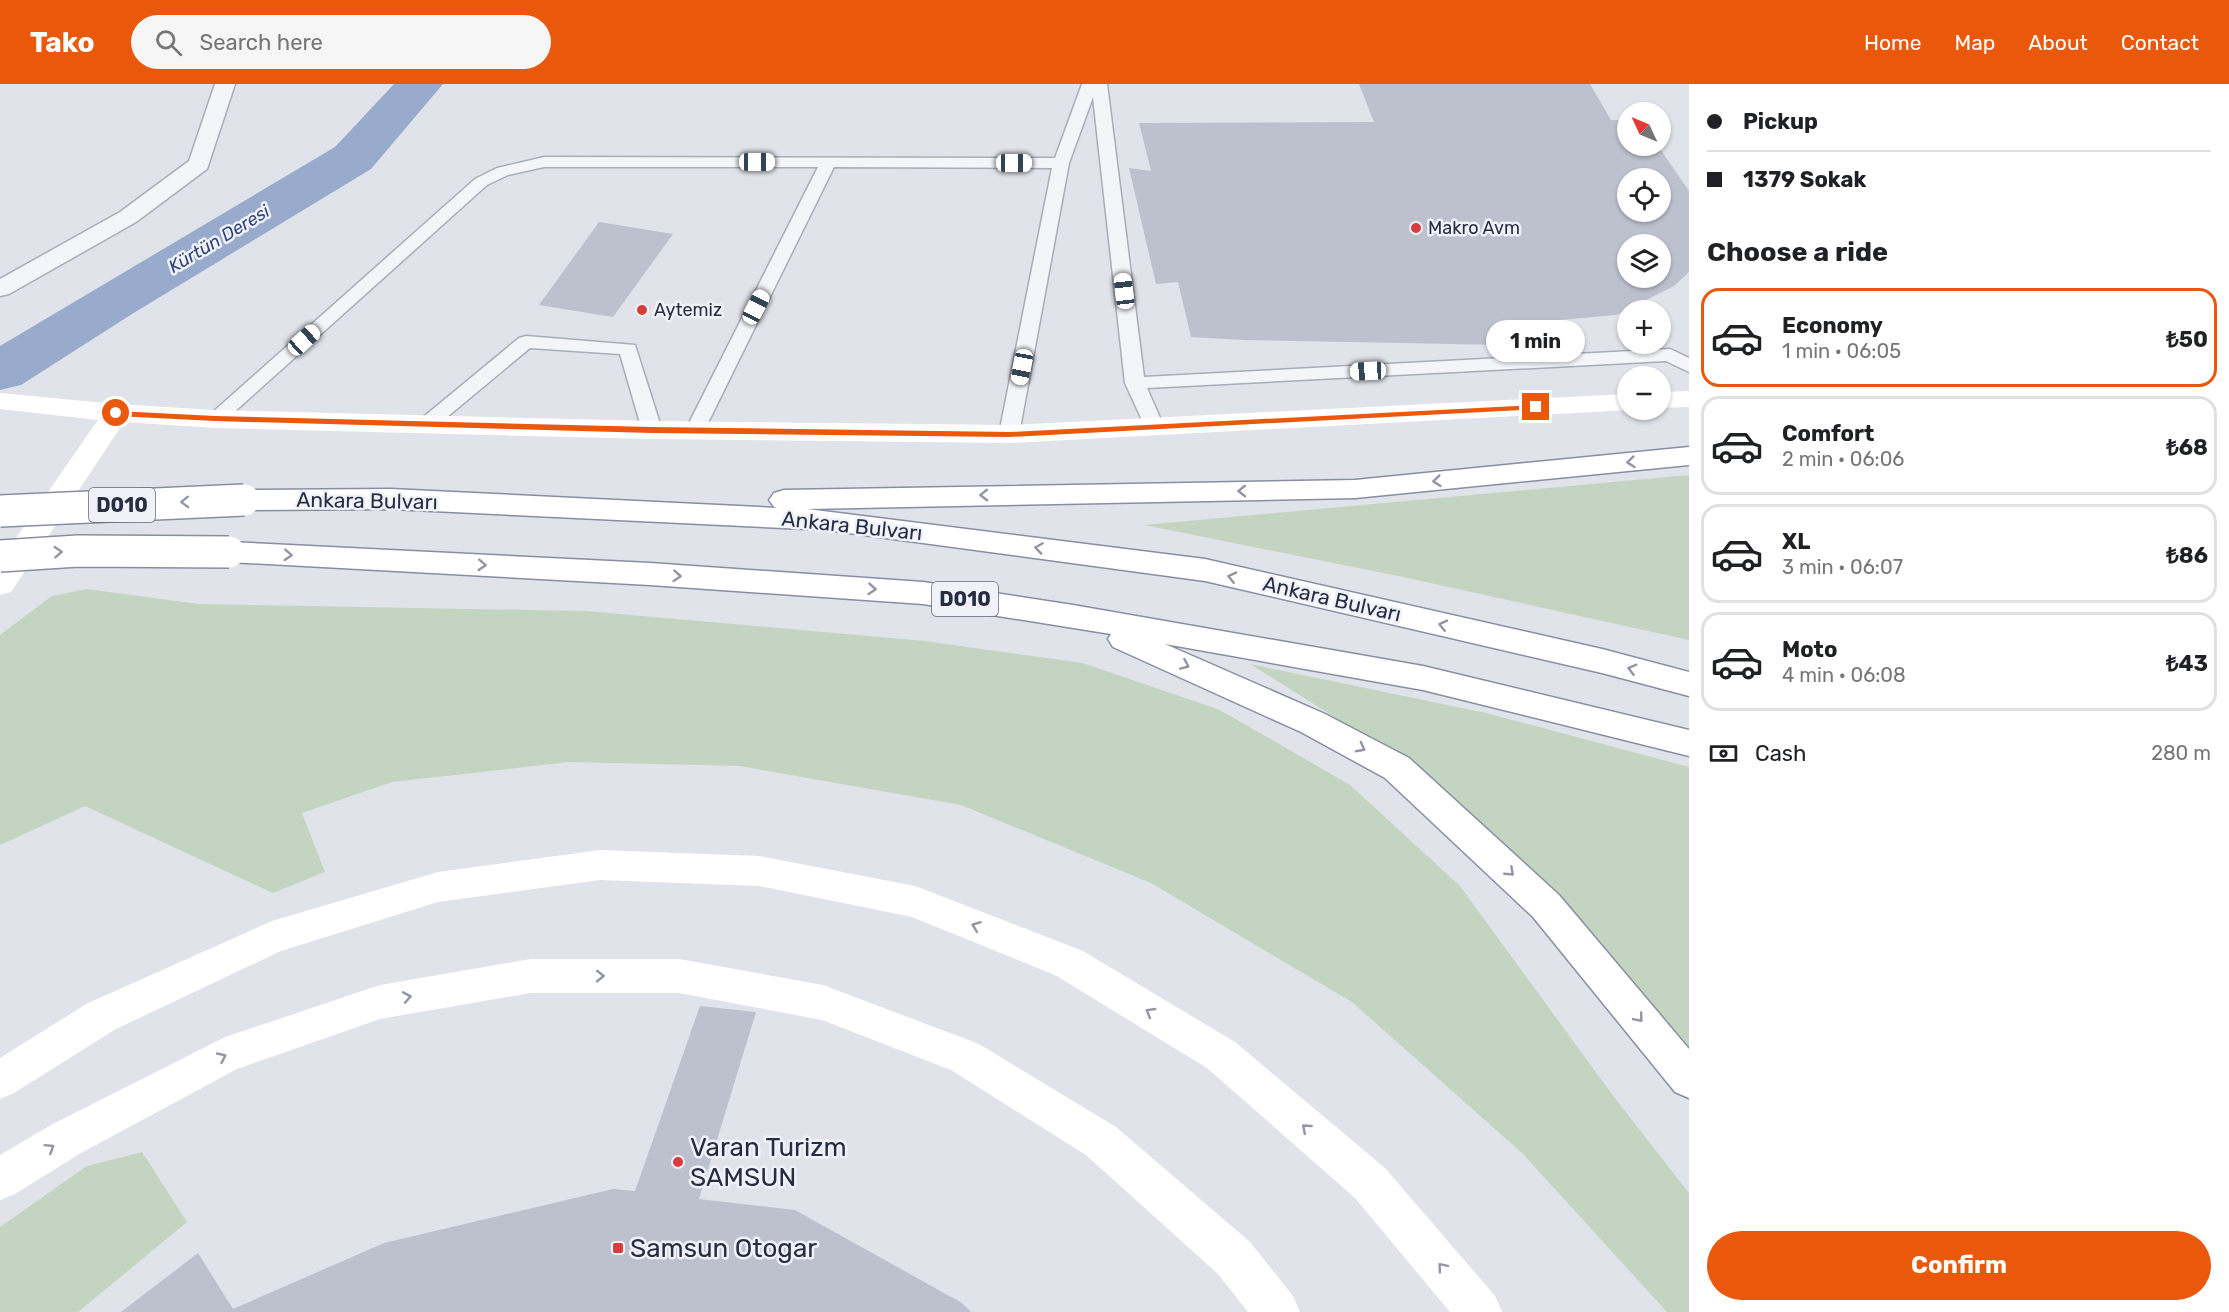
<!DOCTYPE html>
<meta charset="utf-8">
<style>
body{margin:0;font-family:Rubik,sans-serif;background:#f6f6f6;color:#202124;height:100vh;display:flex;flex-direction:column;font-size:22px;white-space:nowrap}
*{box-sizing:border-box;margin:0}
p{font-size:20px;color:#757577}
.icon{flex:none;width:33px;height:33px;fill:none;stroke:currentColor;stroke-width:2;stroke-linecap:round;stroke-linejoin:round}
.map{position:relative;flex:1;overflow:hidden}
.panel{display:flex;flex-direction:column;background:#fff;width:540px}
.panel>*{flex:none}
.hud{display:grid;align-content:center;height:132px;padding:0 18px;background:#fff}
.needle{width:39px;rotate:314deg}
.buttons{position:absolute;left:1617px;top:18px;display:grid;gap:12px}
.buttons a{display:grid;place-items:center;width:54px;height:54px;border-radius:50%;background:#fff;box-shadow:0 2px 4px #0004;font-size:30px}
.end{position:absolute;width:27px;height:27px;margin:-14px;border:8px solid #ea580c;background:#fff;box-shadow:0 0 0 3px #fff}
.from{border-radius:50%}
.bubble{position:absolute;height:42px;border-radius:21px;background:#fff;box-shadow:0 2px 4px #0004;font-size:20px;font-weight:700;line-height:42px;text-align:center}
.car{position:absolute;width:18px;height:36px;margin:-18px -9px;border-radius:8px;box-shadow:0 0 4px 2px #0007;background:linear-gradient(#fff 24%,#345 0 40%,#fff 0 76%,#345 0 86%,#fff 0)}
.hud b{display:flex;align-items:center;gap:21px;height:57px;font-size:22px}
.hud b+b{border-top:2px solid #e0e0e0}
.hud i{width:15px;height:15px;background:#202124}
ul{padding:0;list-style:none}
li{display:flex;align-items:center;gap:18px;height:99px;margin:0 12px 9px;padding:0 6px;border:3px solid #e0e0e0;border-radius:18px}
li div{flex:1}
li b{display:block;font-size:22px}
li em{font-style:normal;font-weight:700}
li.active{border-color:#ea580c}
li>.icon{width:54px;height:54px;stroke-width:1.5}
h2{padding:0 18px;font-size:27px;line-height:72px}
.pay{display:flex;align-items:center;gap:15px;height:66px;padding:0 18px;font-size:22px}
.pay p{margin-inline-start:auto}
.button{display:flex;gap:12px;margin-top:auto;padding:12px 18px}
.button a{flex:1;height:69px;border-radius:36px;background:#ea580c;color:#fff;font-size:24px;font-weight:700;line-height:69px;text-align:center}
header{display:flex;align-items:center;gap:36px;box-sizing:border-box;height:84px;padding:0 30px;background:#ea580c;color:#fff}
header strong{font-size:28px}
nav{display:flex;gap:33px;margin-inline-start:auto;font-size:21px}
.search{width:420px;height:54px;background:#f6f6f6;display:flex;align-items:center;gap:15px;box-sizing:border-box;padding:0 21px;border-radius:33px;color:#757577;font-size:22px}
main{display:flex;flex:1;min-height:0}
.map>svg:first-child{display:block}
</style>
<header>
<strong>Tako</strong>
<div class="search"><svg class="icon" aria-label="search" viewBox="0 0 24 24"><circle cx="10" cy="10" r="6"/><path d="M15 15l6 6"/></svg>Search here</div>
<nav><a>Home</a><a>Map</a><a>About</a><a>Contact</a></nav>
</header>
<main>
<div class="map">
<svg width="1689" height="1228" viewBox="0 0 1689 1228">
<rect width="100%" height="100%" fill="#e0e3ea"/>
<g fill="#c3d5c1">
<path d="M1689 391V556L1403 493 1144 441Z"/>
<path d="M87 505 198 520 586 527 924 557 1083 579 1220 626 1350 701 1460 802 1614 1013 1689 1109V1228H1667L1522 1069 1352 918 1151 799 961 721 740 682 569 678 392 698 302 729 325 788 273 809 85 722 0 761V551L52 512Z"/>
<path d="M1250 580 1486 629 1689 683V969L1649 917 1510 770 1385 665Z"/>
<path d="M142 1068 187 1138 78 1228H0V1143L87 1082Z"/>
</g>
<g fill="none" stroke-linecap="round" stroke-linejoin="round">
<path fill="#99abcd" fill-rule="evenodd" d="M394 0H443L371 85 132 230 21 301 0 306V262L335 63Z"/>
</g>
<g fill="#bdc1ce" fill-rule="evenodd">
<path d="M1359 0H1590L1611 36H1628V62H1658L1689 107V188L1674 202 1616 231 1505 241 1503 261 1243 256 1191 253 1178 198 1156 200 1129 84 1151 87 1139 39 1374 38ZM1628 94H1660V128H1628ZM1628 160H1660V194H1628Z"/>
<path d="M599 138 673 150 613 233 539 221Z"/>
<path d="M700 922 756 928 699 1115 795 1126 962 1219 971 1228H121L198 1169 233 1225 384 1159 613 1105 635 1107Z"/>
</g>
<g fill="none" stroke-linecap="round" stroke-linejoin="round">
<g stroke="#a8adb8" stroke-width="3">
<g id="lane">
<path d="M1082 0H1107L1144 293 1670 265 1689 274V288L1666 277 1147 304 1164 343 1161 347 1154 349 1147 347 1125 299 1093 13 1069 79 1019 350 1016 355 1009 356 1002 355 999 350 1052 84 834 83 702 351 695 353 688 351 685 347 818 83H544L508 91 487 101 222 339 215 341 208 339 205 335 475 95 497 84 544 73 1055 74Z"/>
<path d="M526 252 635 261 662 346 659 350 652 352 645 350 642 346 620 270 530 264 435 343 428 345 421 343 418 339 421 335 519 254Z"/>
</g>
</g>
<g stroke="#a8adb8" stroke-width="3">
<path id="street" d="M215 0H235L207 85 136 138 9 210 0 212V195L120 128 189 77Z"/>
</g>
<g stroke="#878ea2" stroke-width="3">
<g id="highway">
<path d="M1689 363V381L1355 414 807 425 1205 475 1602 565 1689 588V612L1602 589 1205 497 826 446 391 425 244 426 234 423 229 416 234 409 244 406 391 405 777 424 774 423 769 416 774 409 784 406 1355 396Z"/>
<path d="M229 458 650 479 923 498 1073 521 1423 582 1689 646V672L1423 606 1165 560 1325 630 1409 674 1559 811 1689 965V1014L1675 1008 1533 833 1385 694 1301 648 1113 563 1108 555 1111 550 923 520 650 501 229 478 218 475 214 468 218 461Z"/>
</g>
</g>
<use href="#lane" fill="#f4f5f8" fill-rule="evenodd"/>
<use href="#street" fill="#f4f5f8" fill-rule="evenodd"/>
<g fill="#fff" fill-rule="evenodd">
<path d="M1689 307V323L1660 324V308Z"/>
<path d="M0 309 116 320 215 326 652 337 1009 341 1628 310V326H1631L1009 359 652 355 215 344 124 338 11 508 0 511V477L98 336 0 325Z"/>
<path d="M600 766 759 772 915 802 1083 867 1235 958 1385 1084 1495 1212 1502 1228H1450L1355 1114 1207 984 1055 891 912 833 759 802 600 796 438 818 281 867 116 945 14 1009 0 1015V974L88 919 272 837 438 788Z"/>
<path d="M531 875H679L823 901 979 960 1116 1043 1250 1158 1293 1212 1300 1228H1248L1218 1190 1086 1071 951 986 822 936 679 909H531L380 935 237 985 81 1069 15 1110 0 1116V1071L51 1041 225 953 380 901Z"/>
</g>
<use href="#highway" fill="#fff" fill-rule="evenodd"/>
<g stroke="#878ea2" stroke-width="34" stroke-linecap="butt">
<g id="highway-bridge">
<path d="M0 427 244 416"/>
<path d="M0 472 78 467 229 468"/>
</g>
</g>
<use href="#highway-bridge" stroke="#fff" stroke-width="31"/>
</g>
<defs><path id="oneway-chevron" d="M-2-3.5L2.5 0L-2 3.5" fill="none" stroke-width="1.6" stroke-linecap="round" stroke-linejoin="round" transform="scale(1.5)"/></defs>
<g stroke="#9396a2">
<use href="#oneway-chevron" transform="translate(1631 378) rotate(174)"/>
<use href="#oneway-chevron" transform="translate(1437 397) rotate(174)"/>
<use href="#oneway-chevron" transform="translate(1242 407) rotate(179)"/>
<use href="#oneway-chevron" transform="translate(984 411) rotate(179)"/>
<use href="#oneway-chevron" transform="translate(185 418) rotate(178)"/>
<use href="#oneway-chevron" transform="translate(1039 464) rotate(-172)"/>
<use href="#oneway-chevron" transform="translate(58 468) rotate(-4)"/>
<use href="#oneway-chevron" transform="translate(288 471) rotate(3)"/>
<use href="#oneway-chevron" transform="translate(482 481) rotate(3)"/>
<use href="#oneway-chevron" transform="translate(677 492) rotate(4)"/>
<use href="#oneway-chevron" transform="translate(1232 493) rotate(-167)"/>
<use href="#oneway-chevron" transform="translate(872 505) rotate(4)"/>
<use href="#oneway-chevron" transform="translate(1443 541) rotate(-167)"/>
<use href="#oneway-chevron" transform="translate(1185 581) rotate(23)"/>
<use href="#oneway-chevron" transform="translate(1632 585) rotate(-165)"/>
<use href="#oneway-chevron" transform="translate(1361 664) rotate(28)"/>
<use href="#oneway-chevron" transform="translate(1510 788) rotate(43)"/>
<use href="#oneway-chevron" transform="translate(976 842) rotate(-159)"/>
<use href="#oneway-chevron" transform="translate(600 892)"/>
<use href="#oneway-chevron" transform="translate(407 913) rotate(-10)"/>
<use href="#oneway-chevron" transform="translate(1150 928) rotate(-149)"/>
<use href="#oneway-chevron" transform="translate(1639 934) rotate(50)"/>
<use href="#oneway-chevron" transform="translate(222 973) rotate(-25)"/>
<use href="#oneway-chevron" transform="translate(1306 1044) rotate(-139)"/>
<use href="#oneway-chevron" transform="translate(50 1064) rotate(-32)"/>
<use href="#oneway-chevron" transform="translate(1442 1183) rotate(-130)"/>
</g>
<path fill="#ea580c" d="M1536 321 1540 323 1539 325 1009 353 652 349 215 337 116 332 112 329 116 327 215 332 652 343 1009 348Z"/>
<g fill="#d93c3d" stroke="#f0f2f8" stroke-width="2">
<circle cx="1416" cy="144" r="6"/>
<circle cx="642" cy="226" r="6"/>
<circle cx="678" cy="1078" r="6"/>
<rect x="612" y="1158" width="12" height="12" rx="3"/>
</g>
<g text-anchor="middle" stroke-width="5" stroke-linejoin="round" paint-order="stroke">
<g font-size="18" fill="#272e44" stroke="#f0f2f8" text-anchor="start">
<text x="1428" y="150">Makro Avm</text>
<text x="654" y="232">Aytemiz</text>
</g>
<g font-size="18" font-style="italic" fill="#2e457b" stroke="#f0f2f8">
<text transform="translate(219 155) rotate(-31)" y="6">Kürtün Deresi</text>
</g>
<g fill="#f0f2f8" stroke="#63697a" stroke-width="1.5">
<rect x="89" y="404" width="66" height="34" rx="4.5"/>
<rect x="932" y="498" width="66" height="34" rx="4.5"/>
</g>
<g font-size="20" font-weight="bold" fill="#272e44">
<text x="122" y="428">D010</text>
<text x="965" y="522">D010</text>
</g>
<g font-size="21" fill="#272e44" stroke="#f0f2f8">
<text transform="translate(367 417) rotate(1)" y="7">Ankara Bulvarı</text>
<text transform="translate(852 442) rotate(6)" y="7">Ankara Bulvarı</text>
<text transform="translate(1332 515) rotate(13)" y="7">Ankara Bulvarı</text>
</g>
<g font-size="26" fill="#272e44" stroke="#f0f2f8" text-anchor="start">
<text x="690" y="1072">Varan Turizm<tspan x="690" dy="30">SAMSUN</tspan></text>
<text x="630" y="1173">Samsun Otogar</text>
</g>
</g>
</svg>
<div class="buttons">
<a><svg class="needle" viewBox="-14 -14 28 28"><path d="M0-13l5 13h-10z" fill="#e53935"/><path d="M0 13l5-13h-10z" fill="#757577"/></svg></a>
<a><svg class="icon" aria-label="locate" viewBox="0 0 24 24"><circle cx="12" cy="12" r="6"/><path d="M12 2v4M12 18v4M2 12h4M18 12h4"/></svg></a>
<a><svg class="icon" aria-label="layers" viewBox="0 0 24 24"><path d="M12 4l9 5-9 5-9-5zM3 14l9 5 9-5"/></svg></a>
<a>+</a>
<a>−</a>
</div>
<i class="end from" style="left:116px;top:329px"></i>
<i class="end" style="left:1536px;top:323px"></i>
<div class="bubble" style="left:1486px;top:236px;width:99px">1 min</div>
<i class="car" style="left:757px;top:78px;rotate:90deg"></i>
<i class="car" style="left:1014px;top:79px;rotate:90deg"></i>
<i class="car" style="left:1124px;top:207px;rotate:353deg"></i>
<i class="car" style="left:756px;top:223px;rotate:27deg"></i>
<i class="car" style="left:304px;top:256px;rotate:48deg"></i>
<i class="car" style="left:1022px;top:283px;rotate:191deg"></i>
<i class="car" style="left:1368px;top:287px;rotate:267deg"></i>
</div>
<section class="panel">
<div class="hud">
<b><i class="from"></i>Pickup</b>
<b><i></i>1379 Sokak</b>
</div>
<h2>Choose a ride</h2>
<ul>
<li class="active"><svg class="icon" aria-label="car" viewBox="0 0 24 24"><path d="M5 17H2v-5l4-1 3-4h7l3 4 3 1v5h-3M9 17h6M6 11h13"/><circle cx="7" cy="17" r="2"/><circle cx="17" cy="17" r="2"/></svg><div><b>Economy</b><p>1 min · 06:05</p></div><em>₺50</em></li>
<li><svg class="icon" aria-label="car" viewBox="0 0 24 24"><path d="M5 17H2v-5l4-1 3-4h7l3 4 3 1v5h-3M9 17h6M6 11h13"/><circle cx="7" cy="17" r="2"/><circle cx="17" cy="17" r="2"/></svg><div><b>Comfort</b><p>2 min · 06:06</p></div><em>₺68</em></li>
<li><svg class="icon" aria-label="car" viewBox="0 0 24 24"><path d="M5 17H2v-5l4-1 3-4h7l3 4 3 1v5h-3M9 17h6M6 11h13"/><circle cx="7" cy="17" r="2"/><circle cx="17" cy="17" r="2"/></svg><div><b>XL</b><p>3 min · 06:07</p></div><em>₺86</em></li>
<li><svg class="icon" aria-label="car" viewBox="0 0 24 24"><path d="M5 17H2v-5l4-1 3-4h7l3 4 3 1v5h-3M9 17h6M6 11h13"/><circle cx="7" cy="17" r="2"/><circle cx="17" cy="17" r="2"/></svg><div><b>Moto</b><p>4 min · 06:08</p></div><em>₺43</em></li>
</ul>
<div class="pay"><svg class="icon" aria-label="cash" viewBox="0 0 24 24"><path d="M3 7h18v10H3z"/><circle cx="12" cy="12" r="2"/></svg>Cash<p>280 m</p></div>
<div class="button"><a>Confirm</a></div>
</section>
</main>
